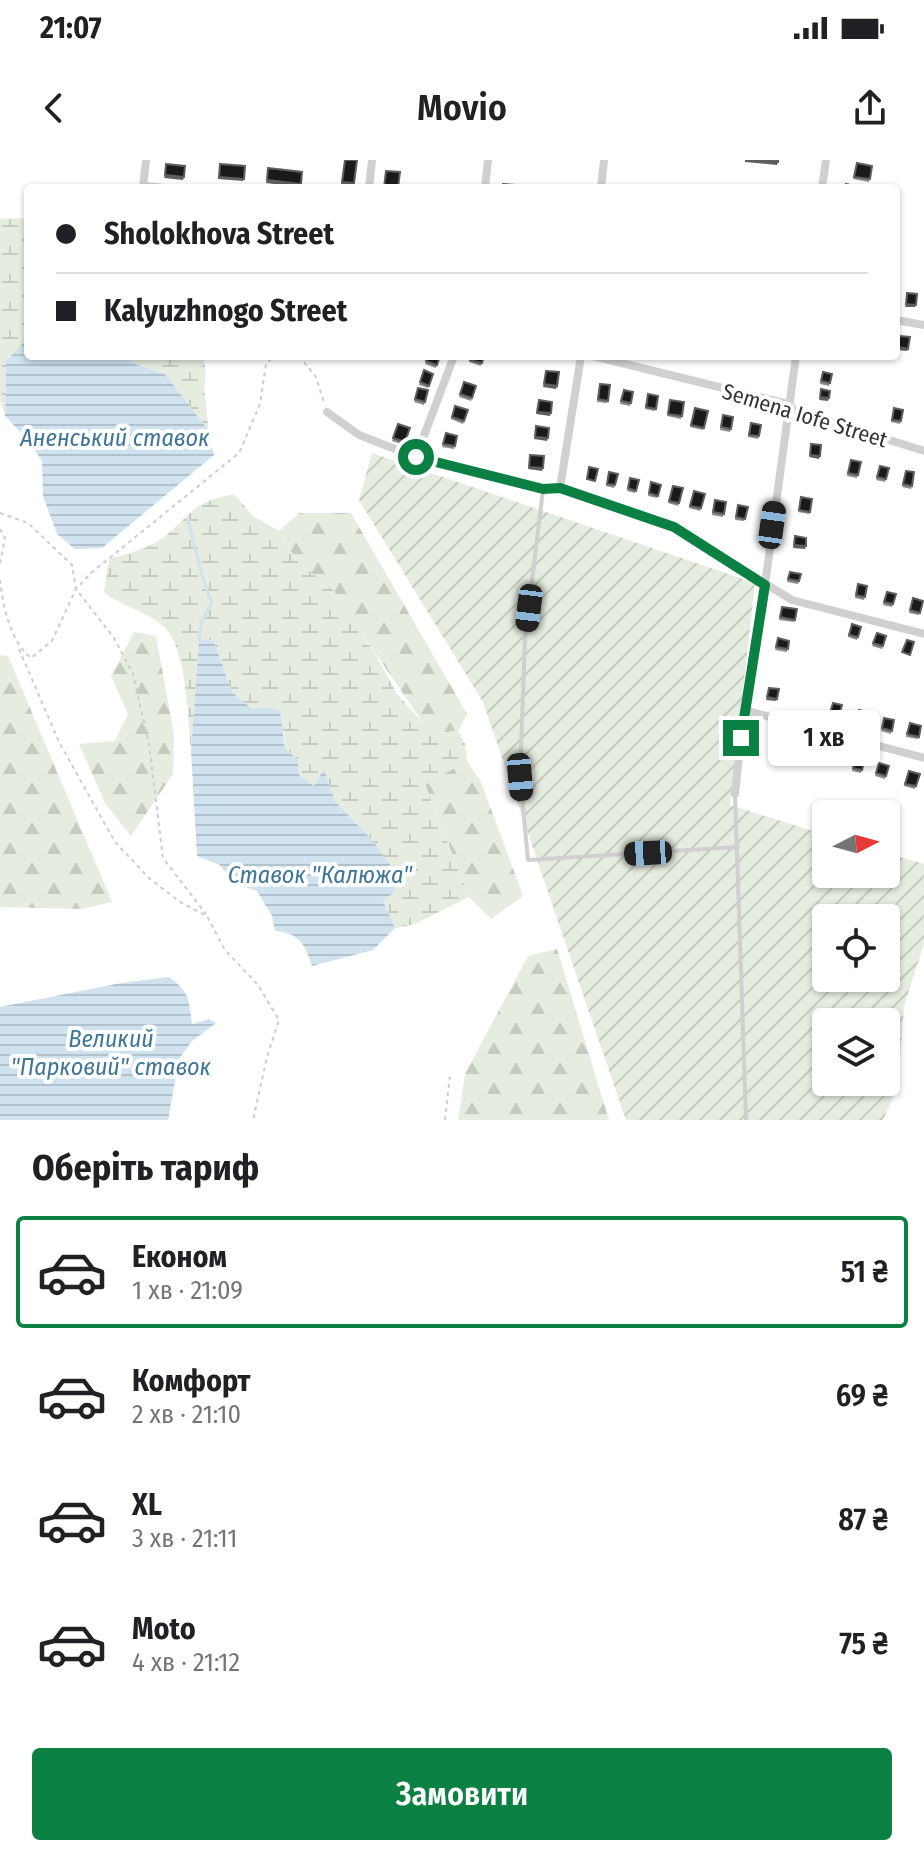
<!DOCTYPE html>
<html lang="uk">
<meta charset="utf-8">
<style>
body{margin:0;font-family:"Fira Sans Condensed",sans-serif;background:#f6f6f6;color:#202124;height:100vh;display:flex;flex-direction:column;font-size:30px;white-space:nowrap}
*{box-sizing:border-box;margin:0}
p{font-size:26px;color:#757577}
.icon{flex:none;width:44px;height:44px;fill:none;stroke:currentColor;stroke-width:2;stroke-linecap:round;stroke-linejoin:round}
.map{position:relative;height:960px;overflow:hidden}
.sheet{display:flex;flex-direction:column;background:#fff;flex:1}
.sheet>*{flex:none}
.hud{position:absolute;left:24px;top:24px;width:876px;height:176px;border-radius:8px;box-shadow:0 2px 6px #0004;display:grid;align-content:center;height:176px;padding:0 32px;background:#fff}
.needle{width:52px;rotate:84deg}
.tools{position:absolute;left:812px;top:640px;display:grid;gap:16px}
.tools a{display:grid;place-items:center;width:88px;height:88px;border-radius:8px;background:#fff;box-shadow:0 2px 6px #0004;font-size:40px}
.end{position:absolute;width:36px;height:36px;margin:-18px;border:10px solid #0b8043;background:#fff;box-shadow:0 0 0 4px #fff}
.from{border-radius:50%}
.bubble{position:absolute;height:56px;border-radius:8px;background:#fff;box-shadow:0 2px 6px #0004;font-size:26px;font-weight:600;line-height:56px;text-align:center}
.car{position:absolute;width:24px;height:48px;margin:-24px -12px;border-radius:10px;box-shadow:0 0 6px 2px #0007;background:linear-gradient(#222 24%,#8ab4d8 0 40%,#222 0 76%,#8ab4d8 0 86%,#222 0)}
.hud b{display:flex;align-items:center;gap:28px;height:76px;font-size:30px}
.hud b+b{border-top:2px solid #e0e0e0}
.hud i{width:20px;height:20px;background:#202124}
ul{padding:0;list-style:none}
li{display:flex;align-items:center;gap:24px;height:112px;margin:0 16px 12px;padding:0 16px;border:4px solid transparent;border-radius:8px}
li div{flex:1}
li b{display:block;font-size:30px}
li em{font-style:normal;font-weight:600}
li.on{border-color:#0b8043}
li>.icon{width:72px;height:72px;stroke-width:1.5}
h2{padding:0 32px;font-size:36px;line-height:96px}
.action{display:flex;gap:16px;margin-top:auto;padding:16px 32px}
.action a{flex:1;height:92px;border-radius:8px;background:#0b8043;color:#fff;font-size:32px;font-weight:600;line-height:92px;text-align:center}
.status{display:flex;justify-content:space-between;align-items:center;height:56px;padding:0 40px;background:#fff;direction:ltr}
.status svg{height:22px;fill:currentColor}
header{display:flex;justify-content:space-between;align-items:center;height:104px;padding:0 32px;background:#fff;font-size:36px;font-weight:600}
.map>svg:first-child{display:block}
</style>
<div class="status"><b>21:07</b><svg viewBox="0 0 49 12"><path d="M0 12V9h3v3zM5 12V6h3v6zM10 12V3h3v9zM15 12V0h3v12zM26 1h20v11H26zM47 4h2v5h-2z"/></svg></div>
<header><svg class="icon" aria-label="back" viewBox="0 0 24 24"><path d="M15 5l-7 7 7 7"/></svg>Movio<svg class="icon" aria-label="share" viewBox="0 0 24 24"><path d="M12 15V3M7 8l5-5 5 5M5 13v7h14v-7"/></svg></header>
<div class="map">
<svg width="924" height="960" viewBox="0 0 924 960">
<defs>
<pattern id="forest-firs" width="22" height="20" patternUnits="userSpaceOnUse" patternTransform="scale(2)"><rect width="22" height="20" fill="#e6ecdf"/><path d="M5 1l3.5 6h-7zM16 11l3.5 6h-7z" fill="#c6cbc0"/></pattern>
<pattern id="wetland-marsh" width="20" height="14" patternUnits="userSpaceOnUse" patternTransform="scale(2)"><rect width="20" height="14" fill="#e6ecdf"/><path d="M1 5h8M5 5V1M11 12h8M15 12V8" fill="none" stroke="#c6cbc0"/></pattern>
<pattern id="garden-furrows" width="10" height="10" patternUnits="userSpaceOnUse" patternTransform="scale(2)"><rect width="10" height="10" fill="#e6ecdf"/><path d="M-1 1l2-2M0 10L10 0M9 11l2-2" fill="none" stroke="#c6cbc0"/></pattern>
<pattern id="water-rules" width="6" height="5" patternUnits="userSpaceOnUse" patternTransform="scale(2)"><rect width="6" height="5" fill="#cfe2ee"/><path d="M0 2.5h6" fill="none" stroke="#b2c2cd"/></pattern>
</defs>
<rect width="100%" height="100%" fill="#fff"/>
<g fill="url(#forest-firs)">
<path d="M299 353H351L467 554 458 571 437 573 423 563 334 432 296 400 279 371Z"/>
<path d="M134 472 156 476 174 575 173 614 131 676 105 643 79 584 115 581 128 554 111 516Z"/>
<path d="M0 495 8 496 112 742 82 749 0 747Z"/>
<path d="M467 601 481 622 523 736 491 759 469 737 425 624Z"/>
<path d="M557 789 609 960H458L465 914 528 796Z"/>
</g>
<g fill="url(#wetland-marsh)">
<path d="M28 58V178L6 201 5 256 0 240V59Z"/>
<path d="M128 196H202C209 214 203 220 205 236 206 247 208 258 208 270L165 214 135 204Z"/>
<path d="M234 334 253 356 279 371 296 400 334 431 376 495 397 534 423 563 437 573 458 571 465 584 467 601 425 625 469 737 415 764 395 768 383 741 372 680 335 641 324 610 314 626 299 615 298 600 285 588 284 572 268 547 252 549 232 532 214 481 199 479 191 591C188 559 187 487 163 466 145 450 122 447 104 432L109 399C130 393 153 388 169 373 197 348 194 343 234 334Z"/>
</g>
<path fill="url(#garden-furrows)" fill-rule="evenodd" d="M372 293 755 423 730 645 826 675V714H886V693L924 704V784L904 846 898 926 883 960H626L483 542 359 340ZM826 758H886V818H826ZM826 862H886V922H826Z"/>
<g fill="url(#water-rules)">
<path d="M28 178V196H128L135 204 165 214 208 270 214 295 102 388 75 389 57 374 43 336 42 301 28 280 5 256 6 201Z"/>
<path d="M199 479 214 481 232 532 252 549 268 547 280 551 285 588 298 600 299 615 314 626 324 609 335 641 372 680 391 706 394 732 383 741 395 768 373 790 312 806C305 785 300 773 275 771L272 756 257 731 234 723 220 705 197 696 191 591Z"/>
<path d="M169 817C190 832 189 841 192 864L209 859 216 863 192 881 179 899 168 960H0V847L121 823Z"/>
</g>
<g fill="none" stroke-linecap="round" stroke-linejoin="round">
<path stroke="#cfe2ee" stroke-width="3" d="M188 360 203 419 212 443 201 463 199 479"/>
<g stroke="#cdcdcd" stroke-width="2" stroke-dasharray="4 4" stroke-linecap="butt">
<path d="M299 196 316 217 324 243"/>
<path d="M0 353 28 363 72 405 76 429 114 478 133 514 149 584 163 698 206 754"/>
<path d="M0 369 5 378 0 404"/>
<path d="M0 420C3 446 10 481 31 498L52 481 76 429 91 413 239 293 260 244 266 204 274 196"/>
<path d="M19 489 59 582 115 682 149 718 180 742 207 756 225 790 258 825 279 860 267 897 253 960"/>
<path d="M445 960 450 915"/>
</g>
<g stroke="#d0d0d0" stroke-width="4">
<path d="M543 330 525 478 520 617 528 700 738 687"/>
<path d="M735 635 746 960"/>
</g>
<g stroke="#d0d0d0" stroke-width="8">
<path d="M143 26 166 28"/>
<path d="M143 28 146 0"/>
<path d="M369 28 372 0"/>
<path d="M485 28 488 0"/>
<path d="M601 28 604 0"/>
<path d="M822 28 826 0"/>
<path d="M896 160 924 165"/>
<path d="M593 196 788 244 795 250 924 291"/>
<path d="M327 252 359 275 416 297 543 329 560 328 674 367 792 440 924 474"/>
<path d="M416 297 454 196"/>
<path d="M560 328 581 196"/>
<path d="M744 550 924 598"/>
<path d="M735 634 744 550 765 425 796 196"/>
</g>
</g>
<g fill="#8c8c8c">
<path d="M856 6H872L869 22 853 19Z"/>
<path d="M428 196H440L436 208 425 204Z"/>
<path d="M471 196H484L481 206 469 202Z"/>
<path d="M424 210 433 214 428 228 419 225Z"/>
<path d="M823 212 832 214 829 226 820 224Z"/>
<path d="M464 222 476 226 471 241 459 237Z"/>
<path d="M599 226 608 241 607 243 597 242Z"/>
<path d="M418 228 428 230 424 245 414 242Z"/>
<path d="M624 230 633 232 630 246 620 244Z"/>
<path d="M648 234 658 236 655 251 645 249Z"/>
<path d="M670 240 684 242 681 259 667 256Z"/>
<path d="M455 246 468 250 463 264 451 259Z"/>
<path d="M695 248 708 251 703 270 690 267Z"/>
<path d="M894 248 903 250 900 264 891 262Z"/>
<path d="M723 255 733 257 730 272 720 270Z"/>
<path d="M398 264 410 268 404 285 392 281Z"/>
<path d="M750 266 759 276 758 279 748 277Z"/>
<path d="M446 273 457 276 454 289 442 287Z"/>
<path d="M851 300 861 302 857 318 847 316Z"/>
<path d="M880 306 889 308 885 322 876 320Z"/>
<path d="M609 312 618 314 614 328 606 326Z"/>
<path d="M905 313 912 326 911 329 902 327Z"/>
<path d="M630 318 639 320 635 333 627 331Z"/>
<path d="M651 322 661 325 657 338 648 336Z"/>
<path d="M673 326 683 328 678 346 668 343Z"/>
<path d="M694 331 705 334 700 351 689 348Z"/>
<path d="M715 340 724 354 723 357 712 355Z"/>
<path d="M800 340 810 352 809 354 798 352Z"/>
<path d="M738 345 748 347 744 361 735 360Z"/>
<path d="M790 412 801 414 798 424 787 422Z"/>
<path d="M858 424 867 426 864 440 855 438Z"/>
<path d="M887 432 896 434 892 447 883 445Z"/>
<path d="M913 438 923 441 919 455 909 453Z"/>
<path d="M781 450 795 460 794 462 779 460Z"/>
<path d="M852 464 861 467 857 480 848 477Z"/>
<path d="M877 473 886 476 882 489 872 486Z"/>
<path d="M778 478 789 481 787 492 775 490Z"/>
<path d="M833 543 842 545 838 558 829 556Z"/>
<path d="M859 550 868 552 864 566 855 563Z"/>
<path d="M884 558 894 560 891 574 881 571Z"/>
<path d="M910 563 921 566 918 579 906 577Z"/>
<path d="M773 573 783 576 780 590 769 588Z"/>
<path d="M802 580 811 582 808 596 799 595Z"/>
<path d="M828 588 837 590 834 604 825 602Z"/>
<path d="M856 596 865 598 861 613 852 611Z"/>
<path d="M879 603 889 606 885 619 875 616Z"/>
<path d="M909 611 920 614 915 629 904 626Z"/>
</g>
<g fill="#5f5f5f">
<path d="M745 0H756L778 2 777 5 745 2Z"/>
<path d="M165 15 184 17 183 20 164 18Z"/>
<path d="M219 17 244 19 243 21 218 19Z"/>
<path d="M267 20 301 24 300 27 266 23Z"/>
<path d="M342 22 354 23 353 26 341 24Z"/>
<path d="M906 144 916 145 915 147H905Z"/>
<path d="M898 187 908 189 907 191 897 190Z"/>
<path d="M733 197H745L744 200 732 199Z"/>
<path d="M762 197 773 198 772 200H761Z"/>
<path d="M544 224 557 226 556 229 543 227Z"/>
<path d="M820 237 829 238 828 241 819 240Z"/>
<path d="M537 252 551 253 550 256 536 254Z"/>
<path d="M535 277 548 278 547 281 534 279Z"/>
<path d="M810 295 820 296 819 299 809 297Z"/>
<path d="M529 307 543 308 542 311 528 309Z"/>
<path d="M794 385 806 386 805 389 793 388Z"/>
<path d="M767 537 777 539 776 541 766 540Z"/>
</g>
<g fill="#1a1a1a" stroke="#5f5f5f" stroke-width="2">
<path d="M345 0H357L354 23 342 22Z"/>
<path d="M756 0H778V2Z"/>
<path d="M857 3 872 6 870 19 854 17Z"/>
<path d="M166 4 185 6 184 17 165 15Z"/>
<path d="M220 4 245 6 244 19 219 17Z"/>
<path d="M268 8 302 12 301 24 267 20Z"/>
<path d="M386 11 400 12 398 28H384Z"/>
<path d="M503 24 516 25V28H502Z"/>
<path d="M846 24 855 26V28H845Z"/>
<path d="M907 133 917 134 916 145 906 144Z"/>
<path d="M899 176 910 177 908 189 898 187Z"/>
<path d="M428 196H440L437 205 426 201Z"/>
<path d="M471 196H484L482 203 470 200Z"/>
<path d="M424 210 433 214 429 226 420 222Z"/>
<path d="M546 211 559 212 557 226 544 224Z"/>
<path d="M823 212 832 214 830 223 821 221Z"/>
<path d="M464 222 476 226 472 238 460 234Z"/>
<path d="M600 224 610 225 608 241 598 239Z"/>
<path d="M418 228 428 230 425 242 415 239Z"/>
<path d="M821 229 830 231 829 238 820 237Z"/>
<path d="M624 230 633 232 631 243 621 241Z"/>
<path d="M648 234 658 236 656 249 646 247Z"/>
<path d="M539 240 552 242 551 253 537 252Z"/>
<path d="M670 240 684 242 682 256 668 254Z"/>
<path d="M455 246 468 250 464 261 452 257Z"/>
<path d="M695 248 708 251 704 268 691 265Z"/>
<path d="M894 248 903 250 901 261 892 260Z"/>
<path d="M723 255 733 257 731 269 721 267Z"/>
<path d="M751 263 761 265 759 276 749 275Z"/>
<path d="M398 264 410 268 405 282 393 278Z"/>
<path d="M536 266 549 268 548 278 535 277Z"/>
<path d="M446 273 457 276 455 286 443 284Z"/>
<path d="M811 284 821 285 820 296 810 295Z"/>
<path d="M530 295 544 296 543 308 529 307Z"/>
<path d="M851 300 861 302 858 315 848 313Z"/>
<path d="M880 306 889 308 886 319 877 317Z"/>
<path d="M589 307 598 309 595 321 587 319Z"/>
<path d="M906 311 914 312 912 326 903 324Z"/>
<path d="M609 312 618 314 615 325 607 324Z"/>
<path d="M630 318 639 320 636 331 628 328Z"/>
<path d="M651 322 661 325 658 336 649 333Z"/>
<path d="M673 326 683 328 679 343 669 341Z"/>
<path d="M694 331 705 334 701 348 690 346Z"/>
<path d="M801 337 812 339 810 352 799 350Z"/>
<path d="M715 340 726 342 724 354 713 352Z"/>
<path d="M738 345 748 347 745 359 736 357Z"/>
<path d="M795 376 806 378V386L794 385Z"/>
<path d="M790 412 801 414 799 421 788 419Z"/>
<path d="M858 424 867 426 865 437 856 435Z"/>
<path d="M887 432 896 434 893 444 884 442Z"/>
<path d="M913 438 923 441 920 453 910 450Z"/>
<path d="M782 447 797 449 795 460 780 457Z"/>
<path d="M852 464 861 467 858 477 849 475Z"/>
<path d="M877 473 886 476 883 486 873 483Z"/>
<path d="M778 478 789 481 788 489 776 487Z"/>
<path d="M907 480 914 482 910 495 902 492Z"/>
<path d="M769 528 779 529 777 539 767 537Z"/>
<path d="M833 543 842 545 839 555 830 553Z"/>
<path d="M859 550 868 552 865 563 856 561Z"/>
<path d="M884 558 894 560 892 571 882 568Z"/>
<path d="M910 563 921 566 919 577 907 574Z"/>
<path d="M773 573 783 576 781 587 770 585Z"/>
<path d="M802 580 811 582 809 594 800 592Z"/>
<path d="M828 588 837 590 835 602 826 600Z"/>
<path d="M856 596 865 598 862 610 853 608Z"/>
<path d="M879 603 889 606 886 616 876 613Z"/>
<path d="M909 611 920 614 916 626 905 624Z"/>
</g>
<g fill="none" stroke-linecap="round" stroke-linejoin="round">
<path stroke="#0b8043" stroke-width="10" d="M416 297 543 329 560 328 674 367 765 425 741 578"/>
</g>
<g text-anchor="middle" stroke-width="8" stroke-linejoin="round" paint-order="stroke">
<g font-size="22" fill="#333" stroke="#fff">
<text transform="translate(805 255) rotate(17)" y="8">Semena Iofe Street</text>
</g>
<g font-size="24" font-style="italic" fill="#3f7597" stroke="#fff">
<text x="115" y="286">Аненський ставок</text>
<text x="320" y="723">Ставок "Калюжа"</text>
<text x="111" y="887">Великий<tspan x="111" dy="28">"Парковий" ставок</tspan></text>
</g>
</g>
</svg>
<div class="tools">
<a><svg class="needle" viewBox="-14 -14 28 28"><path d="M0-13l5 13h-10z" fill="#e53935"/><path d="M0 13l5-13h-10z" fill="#757577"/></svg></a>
<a><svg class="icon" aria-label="locate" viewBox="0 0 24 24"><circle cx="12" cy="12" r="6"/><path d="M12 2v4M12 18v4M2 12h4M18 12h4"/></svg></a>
<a><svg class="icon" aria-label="layers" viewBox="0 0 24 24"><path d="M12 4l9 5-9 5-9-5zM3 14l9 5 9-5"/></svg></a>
</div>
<i class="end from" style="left:416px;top:297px"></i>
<i class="end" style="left:741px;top:578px"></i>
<div class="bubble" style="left:768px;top:550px;width:112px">1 хв</div>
<i class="car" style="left:772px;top:365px;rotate:8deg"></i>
<i class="car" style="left:529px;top:448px;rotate:187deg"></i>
<i class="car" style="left:520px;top:617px;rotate:175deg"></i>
<i class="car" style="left:648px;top:693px;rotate:267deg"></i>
<div class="hud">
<b><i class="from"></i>Sholokhova Street</b>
<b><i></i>Kalyuzhnogo Street</b>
</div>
</div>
<section class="sheet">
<h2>Оберіть тариф</h2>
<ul>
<li class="on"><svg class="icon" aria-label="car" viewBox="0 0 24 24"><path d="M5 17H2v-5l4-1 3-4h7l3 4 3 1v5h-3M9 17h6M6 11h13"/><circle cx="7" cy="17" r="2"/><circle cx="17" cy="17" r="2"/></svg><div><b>Економ</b><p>1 хв · 21:09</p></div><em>51 ₴</em></li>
<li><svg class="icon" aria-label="car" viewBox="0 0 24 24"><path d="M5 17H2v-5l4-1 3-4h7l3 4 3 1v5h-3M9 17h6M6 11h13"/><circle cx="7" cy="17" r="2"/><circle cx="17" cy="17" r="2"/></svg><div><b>Комфорт</b><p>2 хв · 21:10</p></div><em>69 ₴</em></li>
<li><svg class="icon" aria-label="car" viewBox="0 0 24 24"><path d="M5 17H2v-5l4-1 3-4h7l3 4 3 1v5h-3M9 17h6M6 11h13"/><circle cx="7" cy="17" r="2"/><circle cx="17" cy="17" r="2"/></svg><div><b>XL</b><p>3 хв · 21:11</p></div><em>87 ₴</em></li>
<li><svg class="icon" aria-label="car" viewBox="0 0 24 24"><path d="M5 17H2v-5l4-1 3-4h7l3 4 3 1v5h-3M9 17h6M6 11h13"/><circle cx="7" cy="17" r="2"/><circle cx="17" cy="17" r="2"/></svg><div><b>Moto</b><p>4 хв · 21:12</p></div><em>75 ₴</em></li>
</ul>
<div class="action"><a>Замовити</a></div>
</section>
